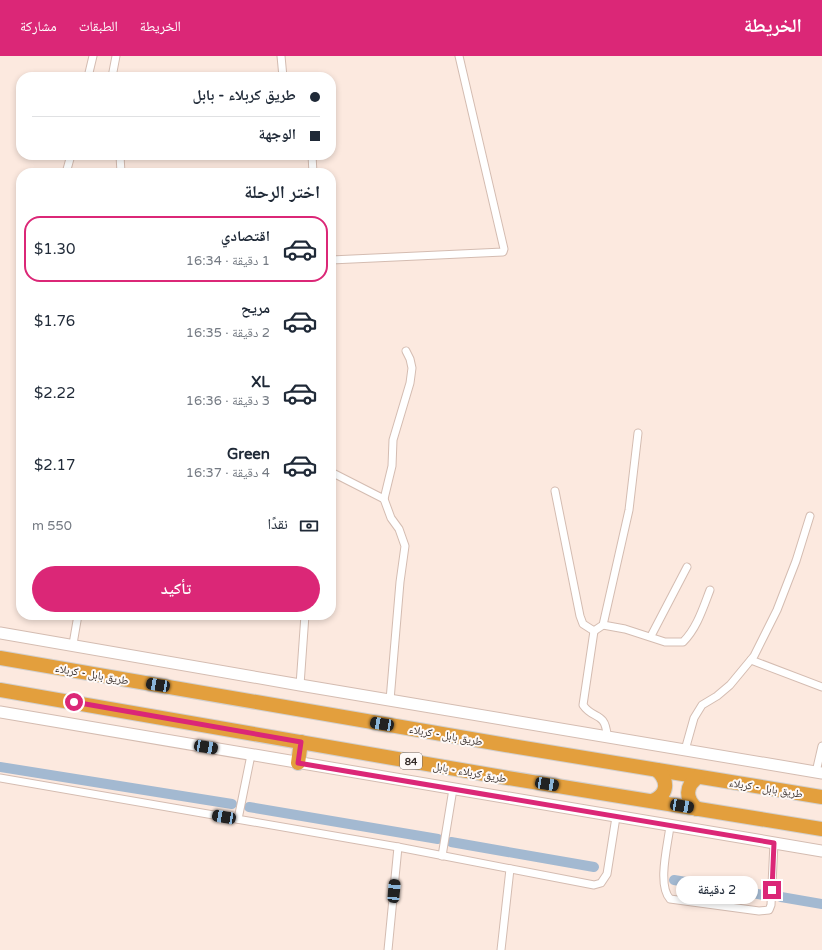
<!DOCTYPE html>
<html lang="ar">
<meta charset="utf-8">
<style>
body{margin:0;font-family:"Varela Round","Noto Naskh Arabic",sans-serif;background:#f6f6f7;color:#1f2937;direction:rtl;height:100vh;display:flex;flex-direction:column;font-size:15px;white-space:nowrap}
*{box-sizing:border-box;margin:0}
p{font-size:13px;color:#747a83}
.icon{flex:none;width:22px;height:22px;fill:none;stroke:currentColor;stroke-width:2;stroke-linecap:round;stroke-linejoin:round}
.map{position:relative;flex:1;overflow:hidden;direction:ltr}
.drawer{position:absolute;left:16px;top:112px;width:320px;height:452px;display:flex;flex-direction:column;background:#fff;border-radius:16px;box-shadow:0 2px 6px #0003;direction:rtl}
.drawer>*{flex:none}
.banner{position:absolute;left:16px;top:16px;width:320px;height:88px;border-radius:16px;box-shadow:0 2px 6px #0003;direction:rtl;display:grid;align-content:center;height:88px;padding:0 16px;background:#fff}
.end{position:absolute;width:18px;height:18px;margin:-9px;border:5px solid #db2777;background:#fff;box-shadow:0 0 0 2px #fff}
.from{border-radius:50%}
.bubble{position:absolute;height:28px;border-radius:14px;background:#fff;box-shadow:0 2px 6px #0003;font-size:13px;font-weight:600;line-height:28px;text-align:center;direction:rtl}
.car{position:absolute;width:12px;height:24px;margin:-12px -6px;border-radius:5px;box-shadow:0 0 3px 1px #0007;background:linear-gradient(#222 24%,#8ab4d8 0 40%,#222 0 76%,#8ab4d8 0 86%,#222 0)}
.banner b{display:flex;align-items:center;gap:14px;height:38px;font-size:15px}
.banner b+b{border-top:1px solid #e0e1e3}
.banner i{width:10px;height:10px;background:#1f2937}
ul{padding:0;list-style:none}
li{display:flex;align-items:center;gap:12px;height:66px;margin:0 8px 6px;padding:0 8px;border:2px solid transparent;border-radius:16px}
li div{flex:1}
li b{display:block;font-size:15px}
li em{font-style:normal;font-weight:600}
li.active{border-color:#db2777}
li>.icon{width:36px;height:36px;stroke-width:1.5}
h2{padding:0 16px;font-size:18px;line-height:48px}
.pay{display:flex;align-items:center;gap:10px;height:44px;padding:0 16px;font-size:15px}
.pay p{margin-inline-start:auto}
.button{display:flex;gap:8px;margin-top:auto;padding:8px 16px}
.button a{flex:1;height:46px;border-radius:24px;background:#db2777;color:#fff;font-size:16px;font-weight:600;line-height:46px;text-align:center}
header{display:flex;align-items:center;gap:24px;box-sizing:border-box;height:56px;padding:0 20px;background:#db2777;color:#fff}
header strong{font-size:19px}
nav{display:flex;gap:22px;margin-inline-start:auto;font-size:14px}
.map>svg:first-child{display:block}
</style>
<header>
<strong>الخريطة</strong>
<nav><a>الخريطة</a><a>الطبقات</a><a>مشاركة</a></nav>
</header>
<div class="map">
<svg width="822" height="894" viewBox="0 0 822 894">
<rect width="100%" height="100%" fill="#fce9df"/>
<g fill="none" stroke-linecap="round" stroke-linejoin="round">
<g stroke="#a3b9d1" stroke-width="10">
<path d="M0 711 232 748"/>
<path d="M249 751 438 783"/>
<path d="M451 786 594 811"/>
<path d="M674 824 764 839"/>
<path d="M781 841 822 848"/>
</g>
<g stroke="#d4bcb1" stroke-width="9">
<g id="street">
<path d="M281 0 283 21"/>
<path d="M88 21 93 0"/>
<path d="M112 21 116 0"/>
<path d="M120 99 121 117"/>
<path d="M312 99 313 117"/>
<path d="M66 117 71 99"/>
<path d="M331 204 503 196 504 193 459 0"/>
<path d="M331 416 384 443 391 462 399 473 405 490 400 526 390 644"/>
<path d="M555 435 580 560 583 568 594 575"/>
<path d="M384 443 392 410 393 384 410 327 412 312 410 303 406 295"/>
<path d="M603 569 625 573 665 586H683C697 572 703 552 710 534"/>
<path d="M594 575 603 569 629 454 638 377"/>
<path d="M594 575 583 649C593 664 605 655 607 679"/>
<path d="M651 580 687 511"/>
<path d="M73 588 78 559"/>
<path d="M751 604 822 631"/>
<path d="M300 629 305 559"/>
<path d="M685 694 694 662 702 649 717 640 730 629 754 600 777 554 796 505 810 460"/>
<path d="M816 716 822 690"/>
<path d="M0 722 398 791 594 829 601 827 607 818 616 761"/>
<path d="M238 763 251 699"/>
<path d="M670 770C668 788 657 829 670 843L759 855 769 854 771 849 774 787"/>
<path d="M442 800 453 733"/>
<path d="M388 894 398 791"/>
<path d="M501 894 510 813"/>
</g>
</g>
<g stroke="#d4bcb1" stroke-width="13">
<g id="secondary">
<path d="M0 577 300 629 822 717"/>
<path d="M0 656 822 795"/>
</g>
</g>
<g stroke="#d2d0cf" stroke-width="16">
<g id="highway">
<path d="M0 602 506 689 822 741"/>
<path d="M0 634 502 721 822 773"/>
<path d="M298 707 301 686"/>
<path d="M652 745C668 739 669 725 657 714"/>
<path d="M697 753C685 743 685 730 698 721"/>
</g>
</g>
<use href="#street" stroke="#fff" stroke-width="7"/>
<use href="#secondary" stroke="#fff" stroke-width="11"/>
<use href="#highway" stroke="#e39f3d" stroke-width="14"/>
</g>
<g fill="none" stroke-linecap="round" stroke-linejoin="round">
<path stroke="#db2777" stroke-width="5" d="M74 646 301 686 298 707 774 787 772 834"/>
</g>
<g text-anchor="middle" stroke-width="4" stroke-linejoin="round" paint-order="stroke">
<rect fill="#fef9f7" stroke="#706865" stroke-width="1" x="400" y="697" width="22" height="16" rx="3"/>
<g font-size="10" font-weight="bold" fill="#332a26">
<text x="411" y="709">84</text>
</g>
<g font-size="11" fill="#332a26" stroke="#fef9f7">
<text transform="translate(92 618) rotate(10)" y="4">طريق بابل - كربلاء</text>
<text transform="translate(446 679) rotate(10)" y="4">طريق بابل - كربلاء</text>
<text transform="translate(470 716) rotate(10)" y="4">طريق كربلاء - بابل</text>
<text transform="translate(766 732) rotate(9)" y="4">طريق بابل - كربلاء</text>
</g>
</g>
</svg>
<i class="end from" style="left:74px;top:646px"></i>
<i class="end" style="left:772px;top:834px"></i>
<div class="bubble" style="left:676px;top:820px;width:82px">2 دقيقة</div>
<i class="car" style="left:158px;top:629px;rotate:280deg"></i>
<i class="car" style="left:382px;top:668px;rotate:280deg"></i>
<i class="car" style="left:206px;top:691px;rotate:100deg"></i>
<i class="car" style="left:547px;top:728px;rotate:99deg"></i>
<i class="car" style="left:682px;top:750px;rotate:100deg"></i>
<i class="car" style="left:224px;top:761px;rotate:280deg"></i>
<i class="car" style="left:394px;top:835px;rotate:5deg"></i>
<div class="banner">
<b><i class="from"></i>طريق كربلاء - بابل</b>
<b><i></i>الوجهة</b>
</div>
<section class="drawer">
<h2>اختر الرحلة</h2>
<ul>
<li class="active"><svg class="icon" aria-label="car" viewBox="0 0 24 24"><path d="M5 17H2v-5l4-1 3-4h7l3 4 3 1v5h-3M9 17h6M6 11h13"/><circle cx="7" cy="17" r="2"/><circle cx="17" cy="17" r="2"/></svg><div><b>اقتصادي</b><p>1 دقيقة · 16:34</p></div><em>$1.30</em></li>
<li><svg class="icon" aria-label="car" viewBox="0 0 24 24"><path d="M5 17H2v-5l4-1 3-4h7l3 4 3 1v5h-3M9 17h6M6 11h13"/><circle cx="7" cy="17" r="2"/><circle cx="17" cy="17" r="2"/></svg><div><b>مريح</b><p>2 دقيقة · 16:35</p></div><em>$1.76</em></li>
<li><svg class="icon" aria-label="car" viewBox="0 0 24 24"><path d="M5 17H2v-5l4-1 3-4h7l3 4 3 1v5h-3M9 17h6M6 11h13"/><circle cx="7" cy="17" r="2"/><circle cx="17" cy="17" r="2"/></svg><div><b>XL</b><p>3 دقيقة · 16:36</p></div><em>$2.22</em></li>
<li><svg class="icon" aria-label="car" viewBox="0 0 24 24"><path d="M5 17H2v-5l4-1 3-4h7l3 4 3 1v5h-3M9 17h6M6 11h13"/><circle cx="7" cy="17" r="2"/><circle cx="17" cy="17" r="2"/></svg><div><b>Green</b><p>4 دقيقة · 16:37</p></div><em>$2.17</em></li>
</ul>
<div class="pay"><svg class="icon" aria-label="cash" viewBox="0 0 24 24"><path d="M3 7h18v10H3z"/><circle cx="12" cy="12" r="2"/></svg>نقدًا<p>550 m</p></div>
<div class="button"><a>تأكيد</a></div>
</section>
</div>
